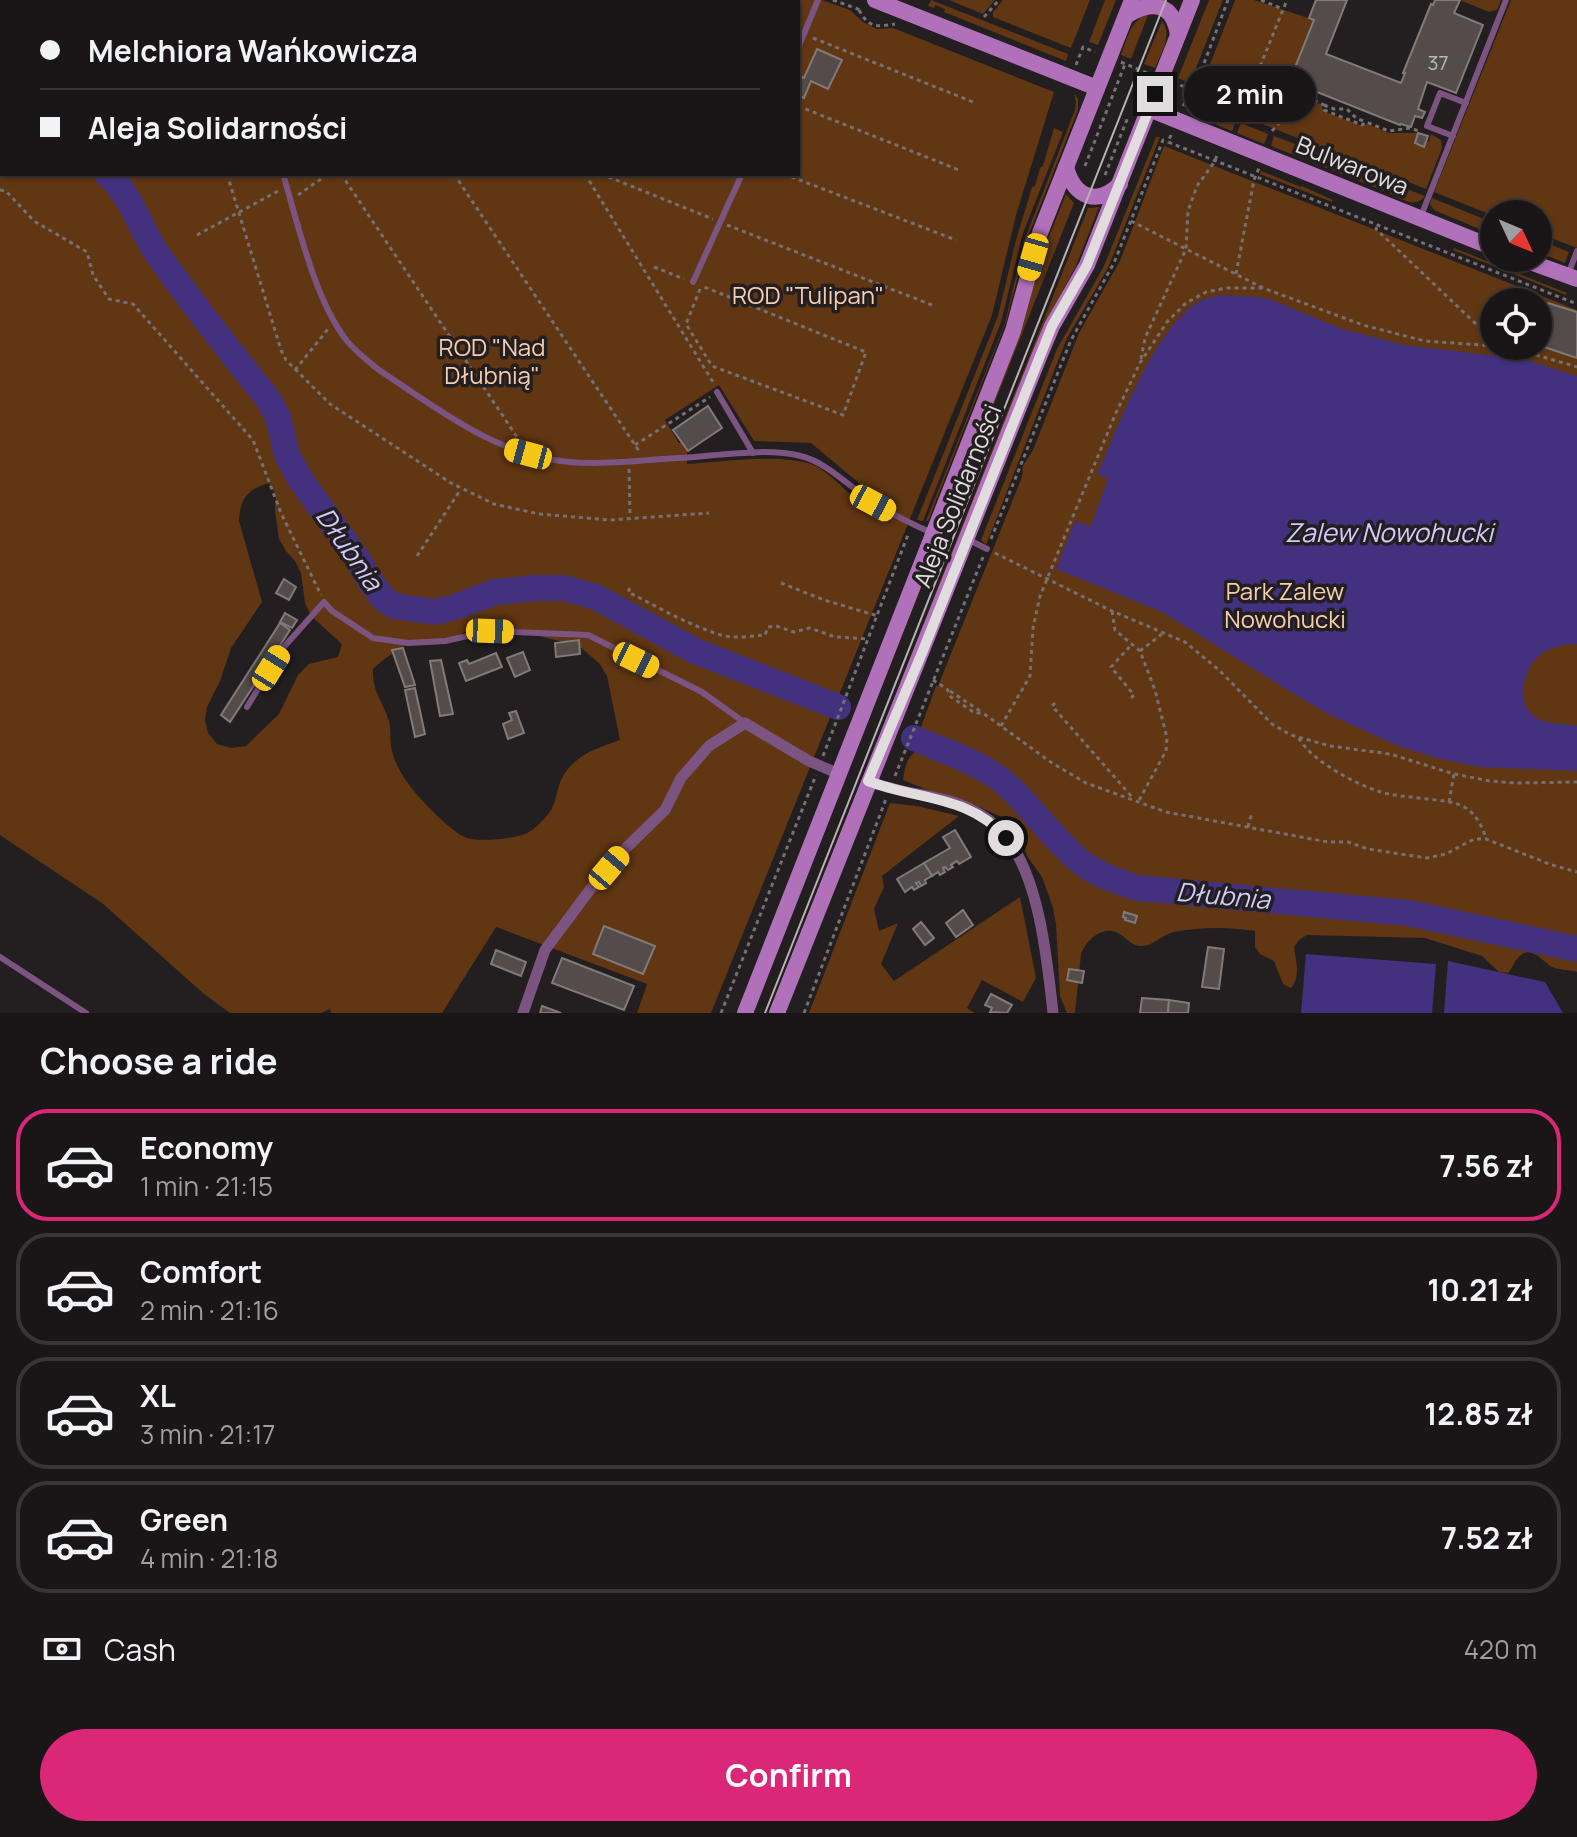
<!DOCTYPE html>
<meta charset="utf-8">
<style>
body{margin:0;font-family:Manrope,sans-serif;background:#272325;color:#f1f3f6;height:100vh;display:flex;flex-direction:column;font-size:30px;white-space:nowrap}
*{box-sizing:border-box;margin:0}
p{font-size:26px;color:#9f9fa2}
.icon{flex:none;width:44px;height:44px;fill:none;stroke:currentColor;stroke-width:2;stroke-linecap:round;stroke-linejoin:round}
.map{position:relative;height:1013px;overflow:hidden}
.panel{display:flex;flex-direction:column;background:#1a1618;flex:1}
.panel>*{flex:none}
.guide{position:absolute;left:0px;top:0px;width:800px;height:176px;box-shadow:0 2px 6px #0004,0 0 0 2px #383537;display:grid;align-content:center;height:176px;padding:0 40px;background:#1a1618}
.needle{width:52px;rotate:134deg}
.buttons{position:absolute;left:1480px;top:200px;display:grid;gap:16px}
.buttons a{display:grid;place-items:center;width:72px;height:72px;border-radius:50%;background:#1a1618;box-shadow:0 2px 6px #0004,0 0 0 2px #383537;font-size:40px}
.end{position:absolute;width:36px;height:36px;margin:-18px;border:10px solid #e1ddde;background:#111;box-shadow:0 0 0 4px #111}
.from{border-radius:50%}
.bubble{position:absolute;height:56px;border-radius:28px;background:#1a1618;box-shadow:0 2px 6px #0004,0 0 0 2px #383537;font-size:26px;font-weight:700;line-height:56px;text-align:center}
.car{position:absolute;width:24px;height:48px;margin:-24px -12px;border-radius:10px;box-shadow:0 0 6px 2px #0007;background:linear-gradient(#f5c518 24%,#345 0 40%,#f5c518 0 76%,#345 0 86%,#f5c518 0)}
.guide b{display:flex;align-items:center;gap:28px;height:76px;font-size:30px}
.guide b+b{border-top:2px solid #383537}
.guide i{width:20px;height:20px;background:#f1f3f6}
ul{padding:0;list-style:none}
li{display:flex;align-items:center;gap:24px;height:112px;margin:0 16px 12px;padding:0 24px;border:4px solid #383537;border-radius:32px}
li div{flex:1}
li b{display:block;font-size:30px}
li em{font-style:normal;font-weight:700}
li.active{border-color:#db2777}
li>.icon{width:72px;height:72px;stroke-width:1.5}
h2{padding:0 40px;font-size:36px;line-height:96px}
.pay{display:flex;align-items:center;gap:20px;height:88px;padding:0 40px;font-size:30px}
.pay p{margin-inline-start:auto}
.cta{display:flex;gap:16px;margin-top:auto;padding:16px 40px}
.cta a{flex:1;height:92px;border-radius:48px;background:#db2777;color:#fff;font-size:32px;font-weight:700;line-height:92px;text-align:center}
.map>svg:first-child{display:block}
</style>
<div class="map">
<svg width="1577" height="1013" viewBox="0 0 1577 1013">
<rect width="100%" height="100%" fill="#231e20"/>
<g fill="#613612" fill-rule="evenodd">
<path d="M0 0H822L850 10 863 22 877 29 893 28 1054 92 1016 215 992 315 711 1013H637L647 984 496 927 442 1013H331L330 1009 321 1013H230L204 994 102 903 0 835ZM2 2H798V174H2ZM719 385 754 441 811 443 865 488 860 501C845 492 828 470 811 464 779 453 721 462 687 464V450L681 442 679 443 665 420ZM269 483 276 495 275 510 279 539 286 551 295 561 301 573 305 603 311 616 342 644 338 657 309 664 298 675 279 714 246 746 231 748 217 744 208 733 205 720 207 707 220 681 231 648 262 602 239 521C240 498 248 489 269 483ZM482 626 511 629 579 646 600 664 607 676 620 740C601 747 582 752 568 769 552 788 562 803 541 822 537 826 532 831 527 833 515 839 480 842 467 838 451 833 409 789 402 774 397 766 392 755 391 746 390 738 391 729 389 721 383 701 372 692 373 669L383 660 405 645 446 644 469 629Z"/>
<path d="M931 0 1068 54 1066 61 944 12 945 9 935 5 934 8 928 6Z"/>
<path d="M949 0H995L983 14Z"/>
<path d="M1003 0H1090L1071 48 993 17V12Z"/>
<path d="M1105 0H1116L1098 45 1089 42Z"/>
<path d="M1209 0H1223L1192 78 1185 81 1178 78Z"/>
<path d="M1235 0H1254L1314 20 1291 80C1299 93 1309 100 1322 105L1323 111 1362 126 1368 124 1389 133H1418L1415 143 1424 146 1426 141 1429 142 1431 134 1441 140 1442 148 1426 189 1197 98Z"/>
<path d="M1460 0H1501L1497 10 1489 12Z"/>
<path d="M1511 0H1577V248L1538 233V214H1494V216L1434 192Z"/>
<path d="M1148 15 1131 59 1121 55C1127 40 1131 18 1148 15Z"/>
<path d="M1162 21C1173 36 1161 53 1155 68L1144 64Z"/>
<path d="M1074 93 1078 99V110L1029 234 1006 322 928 521H926L1005 323 1024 241 1075 110 1076 102Z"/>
<path d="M1194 104 1236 121 1232 131 1190 114Z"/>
<path d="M1241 123 1268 134 1264 144 1237 133Z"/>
<path d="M1054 128 1063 132 1023 233 1001 322 923 521 917 520 998 316 1016 240 1032 187 1035 186 1040 168 1043 166Z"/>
<path d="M1274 136 1308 149 1304 159 1271 146Z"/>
<path d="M1156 137H1160L1108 268 1067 338 986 545 981 540 1057 349 1104 266Z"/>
<path d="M1164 146 1577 310V972C1570 970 1558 970 1552 967 1542 961 1531 944 1519 957 1514 961 1513 968 1508 973L1499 972 1482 956 1425 938 1307 935 1299 940 1294 947C1296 962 1301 976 1291 988L1283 984 1274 961 1260 954 1255 947V931C1228 927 1201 927 1174 932 1163 934 1152 947 1141 946 1132 946 1126 938 1120 934 1104 924 1087 939 1081 954L1075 1013H1067L1060 996 1056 924 1053 908 1042 877 1027 856 1018 827 1011 821 961 799 942 796 903 780C905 767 906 759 916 751L913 749 936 686H938L1022 477 1023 466 1033 450 1079 333 1120 261ZM1494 302H1538V346H1494Z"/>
<path d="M1313 151 1348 165 1344 175 1309 161Z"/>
<path d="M1353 167 1389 181 1384 191 1349 177Z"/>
<path d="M1261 171 1301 187 1302 186 1333 200 1332 202 1260 174Z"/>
<path d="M1394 184 1425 196C1415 209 1403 199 1390 194Z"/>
<path d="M1066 194 1074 203 878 696 915 596 1024 322 1042 254Z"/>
<path d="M1432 198 1494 223V235L1434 210 1430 204Z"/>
<path d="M1099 207 1076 266 1043 327 918 643 898 688 1088 208Z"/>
<path d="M1538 240 1569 252 1565 263 1538 252Z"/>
<path d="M1454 248 1567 293 1566 295 1453 250Z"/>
<path d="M890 803 917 806 959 816 882 876 884 887 874 909 879 931 898 923 881 964 894 981 1020 897 1036 978 1023 1002 982 980 967 1008 975 1013H809Z"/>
</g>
<g fill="#43317f">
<path d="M1220 295 1259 297 1272 300 1342 329 1404 345 1515 358 1529 361 1577 376V644C1564 644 1551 647 1541 654 1524 667 1515 701 1534 716 1545 725 1564 723 1577 726V771L1480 767 1440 759 1398 746 1330 715 1304 700 1162 612 1056 569 1075 521 1091 526 1108 479 1097 474C1119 425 1147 348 1186 311 1196 301 1207 298 1220 295Z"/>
<path d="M1306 954 1436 964 1432 1013H1301Z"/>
<path d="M1448 961 1545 982 1563 1013H1444Z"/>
</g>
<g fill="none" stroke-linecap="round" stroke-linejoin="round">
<g stroke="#43317f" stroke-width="26">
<path d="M0 116 2 117"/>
<path d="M107 174C131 194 139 226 156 252 191 303 230 351 268 399L278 417 287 455 300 479 357 558 370 581 383 598 394 606 435 612 455 607 495 592 535 588H564L596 597 695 651 838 707"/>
<path d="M914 738C945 752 983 763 1008 786 1034 809 1053 840 1081 862 1097 875 1117 881 1137 888L1408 913 1577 949"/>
</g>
</g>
<g fill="#534c4b" stroke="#827a79" stroke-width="2">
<path d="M1316 0H1347L1326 54 1401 83 1405 73H1403L1431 4 1433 5 1435 0H1460L1454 13 1483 25 1456 93 1427 82 1418 109 1425 112 1422 118 1415 116 1411 127 1401 124 1400 125 1299 85 1300 84 1290 80 1314 20 1309 18Z"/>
<path d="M817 49 842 60 828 89 811 81 804 98 798 95V75L804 78Z"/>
<path d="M1418 133 1428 136 1424 147 1415 143Z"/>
<path d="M1548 303 1577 312V358L1538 345V333Z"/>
<path d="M708 406 722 428 688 451 673 430Z"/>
<path d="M284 579 296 587 289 600 276 593Z"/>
<path d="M285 613 297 620 292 628 280 622Z"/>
<path d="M280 623 290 630 230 722 221 715Z"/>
<path d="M579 640 580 654 556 657 555 643Z"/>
<path d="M403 648 415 685 405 687 392 650Z"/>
<path d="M523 652 530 670 515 677 507 658Z"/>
<path d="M496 653 502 667 466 681 459 663 467 660 469 664Z"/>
<path d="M441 660 453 714 440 716 430 661Z"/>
<path d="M415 688 425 734 415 737 405 690Z"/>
<path d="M516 711 524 733 508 739 503 724 512 720 509 713Z"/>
<path d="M955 830 971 857 959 864 957 861 951 865 953 867 948 870 945 867 943 868 945 872 940 875 938 872 932 876 924 863 950 848 943 837Z"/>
<path d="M924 863 932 876 925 880 926 883 921 886 919 882 916 883 919 887 914 890 912 887 905 892 897 879Z"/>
<path d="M963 910 973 925 956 937 946 923Z"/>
<path d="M1124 912 1137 916 1135 923 1125 920 1126 918 1123 917Z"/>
<path d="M921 922 934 938 925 945 913 929Z"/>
<path d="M604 926 655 946 643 974 593 954Z"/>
<path d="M1208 947 1224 949 1219 989 1202 987Z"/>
<path d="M496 950 526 962 521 976 491 964Z"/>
<path d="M562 958 634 986 624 1010 552 983Z"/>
<path d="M1069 969 1084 971 1082 983 1067 980Z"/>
<path d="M991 994 1012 1005 1007 1013 990 1012 992 1008 985 1005Z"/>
<path d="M1142 998 1169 1000 1168 1013H1140Z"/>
<path d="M1169 1000 1189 1003 1188 1013H1168Z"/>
<path d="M542 1006 561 1013H540Z"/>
</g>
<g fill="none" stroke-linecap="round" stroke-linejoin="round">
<g stroke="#757072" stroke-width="3" stroke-dasharray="4 4" stroke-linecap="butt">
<path d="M76 0 78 2"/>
<path d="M225 0 226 2"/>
<path d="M339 0 340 2"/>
<path d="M460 0 461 2"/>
<path d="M717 0 722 2"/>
<path d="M833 0 863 11"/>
<path d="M1261 0 1283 9"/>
<path d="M166 2 167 0"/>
<path d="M550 2 551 0"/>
<path d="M859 10C869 28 876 27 895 24"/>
<path d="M984 17 999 0"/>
<path d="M813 38 973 102"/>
<path d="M0 52 2 55"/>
<path d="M1121 62 1147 73"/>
<path d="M1076 65 1083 47 1095 52"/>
<path d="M1259 69 1297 86 1309 98 1324 105V110L1362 125 1366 122 1389 131 1410 128 1419 131"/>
<path d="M1173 82 1192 90"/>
<path d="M1324 105 1334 109H1347L1356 118 1366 122"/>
<path d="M798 106 959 170"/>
<path d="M1183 106 1197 82 1228 0"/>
<path d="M1239 118 1287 0"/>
<path d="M1272 131 1304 96"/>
<path d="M1171 135 1168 142 1577 304"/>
<path d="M1085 166 1125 64"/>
<path d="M227 174 281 350 286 360 330 404 451 483 494 504 539 514 610 520 709 513"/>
<path d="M341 174 519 440"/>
<path d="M454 174 639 451"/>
<path d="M585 174 713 382"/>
<path d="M601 174 713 219"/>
<path d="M784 174 956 240"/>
<path d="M1105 175 1128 117"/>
<path d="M0 190 6 191 34 221 87 252 93 275 109 299 133 304 253 440 281 513 321 595"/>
<path d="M298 195 328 174"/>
<path d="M1131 221 1263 288 1363 325 1425 341 1494 346"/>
<path d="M727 225 932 305"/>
<path d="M1377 227 1376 229 1494 341"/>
<path d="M197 235 280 190"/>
<path d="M654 267 684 279"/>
<path d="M1236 274 1254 180 1259 168"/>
<path d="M700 289 686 324 712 366 843 415 866 352 702 286"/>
<path d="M1497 346 1509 347 1577 367"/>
<path d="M1141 359 1145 338 1186 249 1188 211 1197 186 1215 161 1218 152"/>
<path d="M295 370 328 329"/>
<path d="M635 445 710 397"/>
<path d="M629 469 630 517"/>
<path d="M991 539 1071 340 1114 263 1163 140 1168 142"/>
<path d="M995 553 1112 611 1185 642 1219 670 1272 724 1291 735 1330 746 1390 754 1454 774 1490 781 1515 783 1577 782"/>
<path d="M417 556 461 489"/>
<path d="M781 583 824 600 878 616"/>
<path d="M630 588 628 592C658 607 688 625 721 635 734 639 751 636 765 635L768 627 776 626 794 632 810 628 835 637 869 639"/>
<path d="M1112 611 1115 630 1140 651 1155 690 1167 738 1166 751 1138 802"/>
<path d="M1140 651 1162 634"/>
<path d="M933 680 947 689 951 697 975 713H983L1052 763 1086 783 1166 812 1328 842H1348L1368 849 1427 858 1446 854 1474 839H1486L1552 865 1577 872"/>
<path d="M950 691 980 711"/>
<path d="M1131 698 1134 695 1111 667 1132 644"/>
<path d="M1055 703 1052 706 1133 798"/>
<path d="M1001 726 1030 676 1033 628 1040 596 1115 415 1140 363 1167 322 1186 303 1206 292 1227 288H1263"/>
<path d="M1299 738C1310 760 1357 785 1381 792 1391 795 1401 796 1411 797 1428 800 1451 799 1466 808 1477 815 1482 827 1486 838"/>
<path d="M823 756 909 532"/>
<path d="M895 776 983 557"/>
<path d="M1449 802 1454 774"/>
<path d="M1248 827 1252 812"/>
<path d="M721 1013 816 775"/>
<path d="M804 1013 886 799"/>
</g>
<g stroke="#7b5482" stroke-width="6">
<path d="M798 48 818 0"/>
<path d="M0 83 2 82"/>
<path d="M1453 136 1427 126 1440 93 1466 103"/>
<path d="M283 174C298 224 315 301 347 341 356 352 368 361 379 370 438 409 497 456 569 462 605 465 643 460 679 458 716 456 766 447 801 456 828 463 849 487 873 502 891 514 912 524 932 533"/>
<path d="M1421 216 1506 0"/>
<path d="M1569 272 1577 251"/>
<path d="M693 282 742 174"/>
<path d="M717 392 753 453"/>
<path d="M967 539 987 549"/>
<path d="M247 707 283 648 324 602 332 611 373 638 408 643 445 641 490 631 588 635 702 692 745 723"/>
<path d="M0 957 86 1013"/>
</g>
<g stroke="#7b5482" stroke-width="11">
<path d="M868 781C898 793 930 794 959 804 972 809 986 817 996 826 1039 865 1047 959 1053 1013"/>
<path d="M523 1013 545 950 592 887 626 848 665 810 681 778 709 746 745 723 809 761 839 774"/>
</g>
<g stroke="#b071ba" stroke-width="16">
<path d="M875 0 1097 88"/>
<path d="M1126 16C1151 0 1173 2 1178 35"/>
<path d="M1149 109 1494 248"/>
<path d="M1066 167C1074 197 1097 207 1120 184"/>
<path d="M1519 258 1577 279"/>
<path d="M745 1013 1013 331 1040 233 1132 0"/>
<path d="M777 1013 1039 357 1052 326 1087 265 1192 0"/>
</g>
<path stroke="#b6b2b3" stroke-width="2" d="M765 1013 1166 0"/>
</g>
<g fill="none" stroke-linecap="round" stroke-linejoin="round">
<path stroke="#e1ddde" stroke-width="10" d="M1006 838C970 795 917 800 868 781L922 653 1052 326 1087 265 1155 94"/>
</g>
<g text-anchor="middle" stroke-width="7" stroke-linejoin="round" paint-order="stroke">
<g font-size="20" fill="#beb9b9">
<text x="1438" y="70">37</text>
</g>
<g font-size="24" fill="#e1ddde" stroke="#231e20">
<text transform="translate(1352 166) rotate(22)" y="8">Bulwarowa</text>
<text transform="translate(958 496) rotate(-68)" y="8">Aleja Solidarności</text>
</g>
<g font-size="24" fill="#f7cdaf" stroke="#231e20">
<text x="808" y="304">ROD "Tulipan"</text>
<text x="492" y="356">ROD "Nad<tspan x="492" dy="28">Dłubnią"</tspan></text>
<text x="1285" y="600">Park Zalew<tspan x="1285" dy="28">Nowohucki</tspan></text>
</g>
<g font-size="26" font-style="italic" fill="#d0cbf9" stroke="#231e20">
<text x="1389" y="542">Zalew Nowohucki</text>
<text transform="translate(349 549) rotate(55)" y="9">Dłubnia</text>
<text transform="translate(1223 896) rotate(5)" y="9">Dłubnia</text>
</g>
</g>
</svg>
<div class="buttons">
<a><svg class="needle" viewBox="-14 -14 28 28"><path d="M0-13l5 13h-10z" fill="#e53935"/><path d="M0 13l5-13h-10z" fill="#9f9fa2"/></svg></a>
<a><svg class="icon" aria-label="locate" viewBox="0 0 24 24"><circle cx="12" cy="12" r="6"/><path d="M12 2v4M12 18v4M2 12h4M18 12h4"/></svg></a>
</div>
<i class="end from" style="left:1006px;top:838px"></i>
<i class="end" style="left:1155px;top:94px"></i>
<div class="bubble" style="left:1184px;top:66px;width:132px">2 min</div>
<i class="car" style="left:1033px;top:257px;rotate:196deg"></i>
<i class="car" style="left:528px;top:454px;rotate:285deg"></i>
<i class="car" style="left:873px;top:503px;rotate:118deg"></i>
<i class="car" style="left:490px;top:631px;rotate:92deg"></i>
<i class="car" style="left:636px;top:660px;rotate:116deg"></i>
<i class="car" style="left:271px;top:668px;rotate:32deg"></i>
<i class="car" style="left:609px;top:868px;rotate:40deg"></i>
<div class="guide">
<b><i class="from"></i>Melchiora Wańkowicza</b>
<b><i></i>Aleja Solidarności</b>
</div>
</div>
<section class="panel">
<h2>Choose a ride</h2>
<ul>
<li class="active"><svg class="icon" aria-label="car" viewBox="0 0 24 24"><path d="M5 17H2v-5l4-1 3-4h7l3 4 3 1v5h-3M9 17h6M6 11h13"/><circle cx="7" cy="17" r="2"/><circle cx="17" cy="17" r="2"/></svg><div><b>Economy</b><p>1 min · 21:15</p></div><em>7.56 zł</em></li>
<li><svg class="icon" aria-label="car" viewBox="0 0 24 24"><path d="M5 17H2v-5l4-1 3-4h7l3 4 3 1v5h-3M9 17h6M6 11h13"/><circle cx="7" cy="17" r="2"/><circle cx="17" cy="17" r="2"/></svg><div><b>Comfort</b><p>2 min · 21:16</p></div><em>10.21 zł</em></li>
<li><svg class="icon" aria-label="car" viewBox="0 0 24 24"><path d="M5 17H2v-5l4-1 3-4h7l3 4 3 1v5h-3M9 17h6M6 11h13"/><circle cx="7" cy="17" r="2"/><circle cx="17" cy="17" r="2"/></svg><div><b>XL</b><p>3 min · 21:17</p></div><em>12.85 zł</em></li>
<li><svg class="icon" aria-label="car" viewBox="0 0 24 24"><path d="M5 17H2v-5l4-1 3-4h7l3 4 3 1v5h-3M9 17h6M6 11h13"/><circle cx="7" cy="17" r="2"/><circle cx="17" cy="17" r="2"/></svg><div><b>Green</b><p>4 min · 21:18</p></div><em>7.52 zł</em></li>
</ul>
<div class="pay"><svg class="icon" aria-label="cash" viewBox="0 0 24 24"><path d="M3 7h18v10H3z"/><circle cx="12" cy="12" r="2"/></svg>Cash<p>420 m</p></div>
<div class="cta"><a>Confirm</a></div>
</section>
